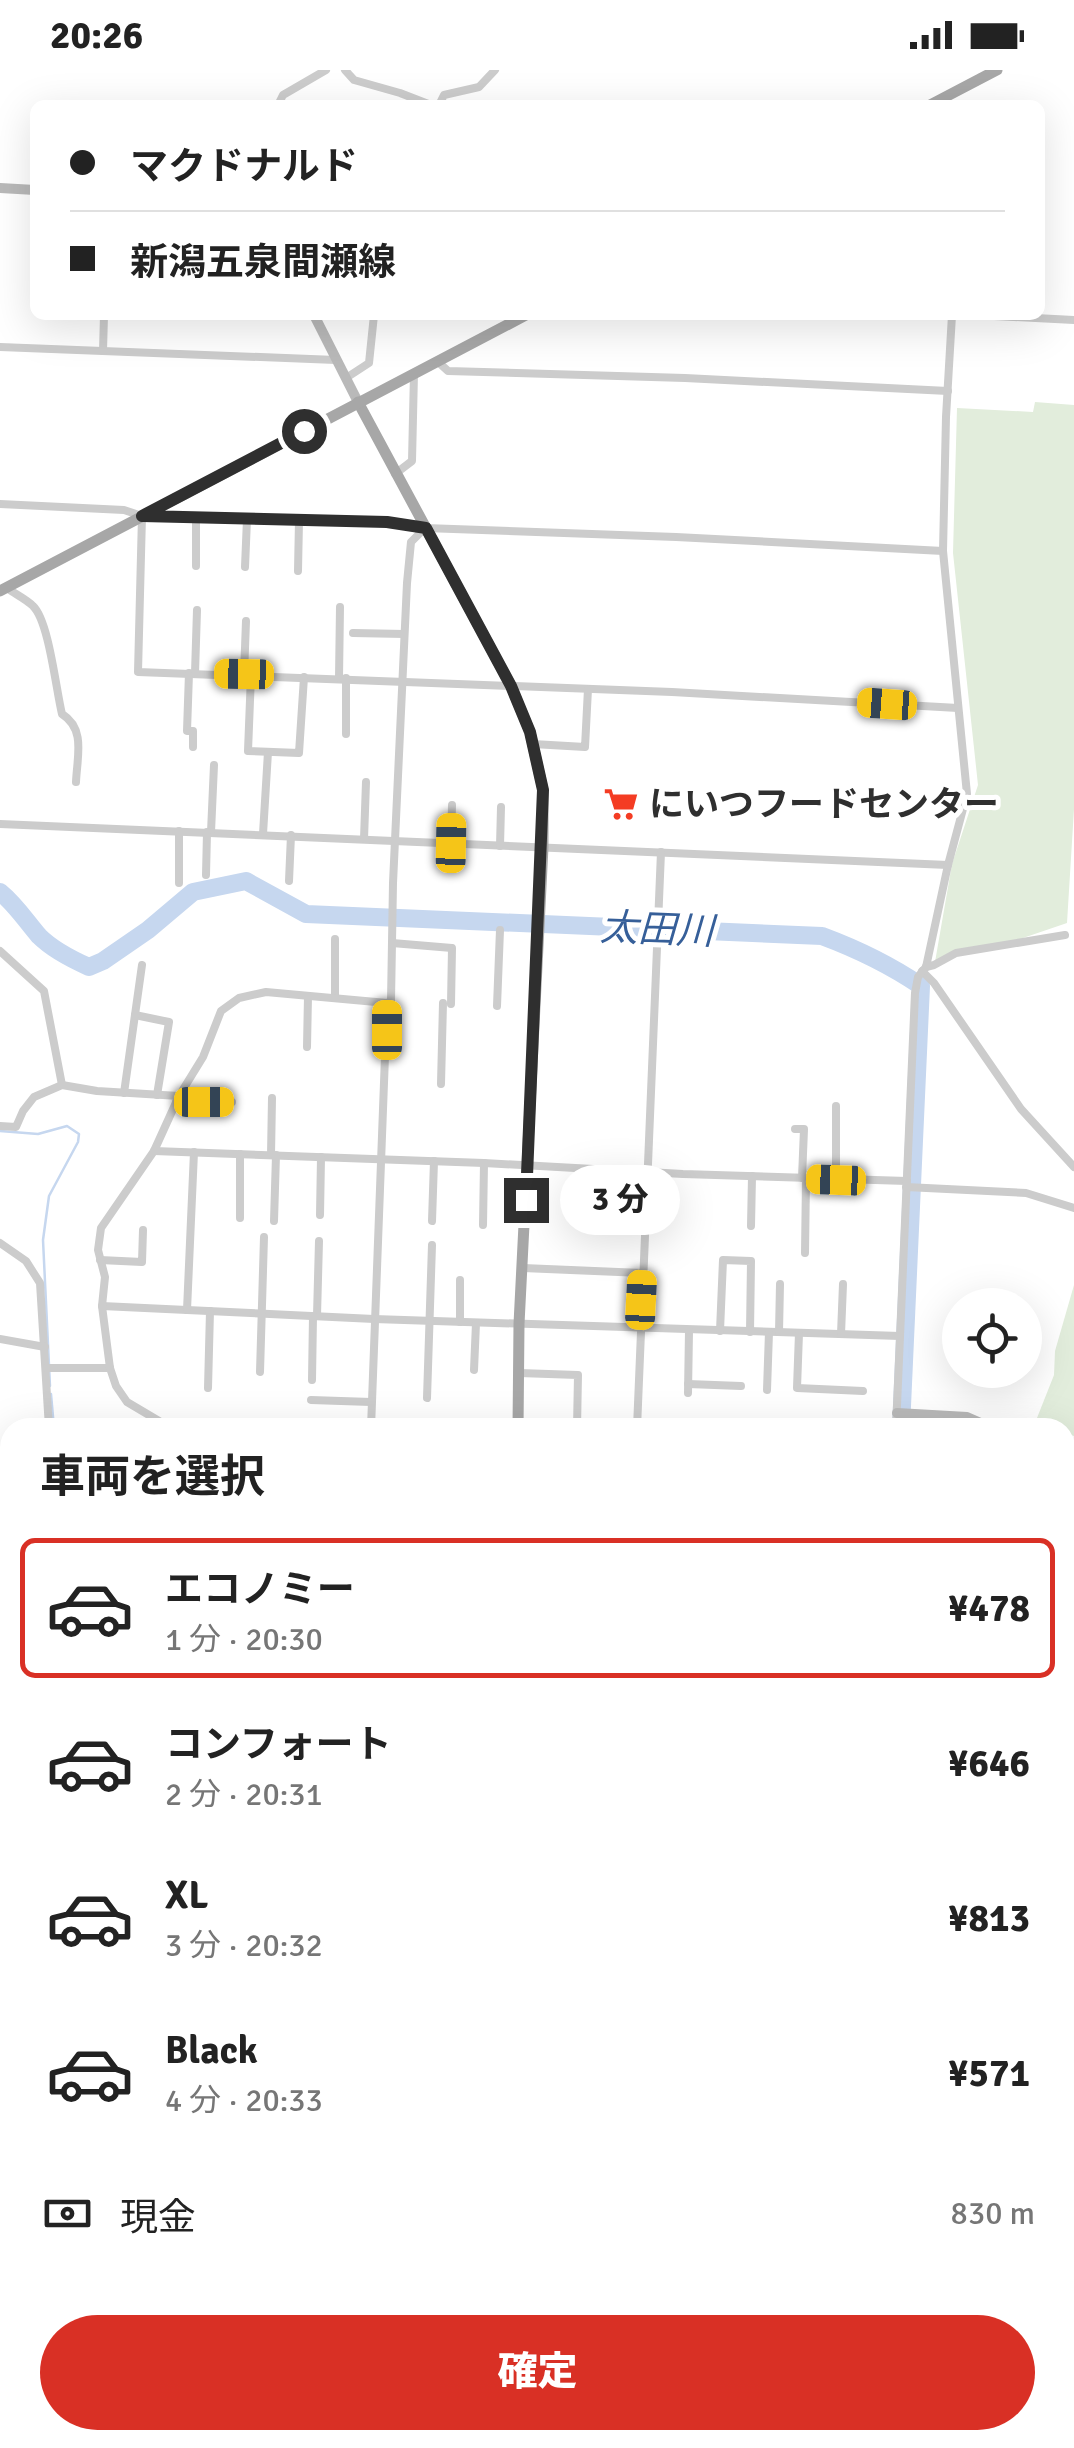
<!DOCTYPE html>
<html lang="ja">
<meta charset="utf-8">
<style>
body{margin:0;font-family:Signika,"Noto Sans JP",sans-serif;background:#f2f2f2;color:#222;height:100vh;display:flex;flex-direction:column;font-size:38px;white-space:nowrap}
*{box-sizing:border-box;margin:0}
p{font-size:32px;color:#767676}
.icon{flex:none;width:55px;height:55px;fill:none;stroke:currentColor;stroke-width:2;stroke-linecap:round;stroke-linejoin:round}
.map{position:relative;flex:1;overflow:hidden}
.details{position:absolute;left:0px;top:1348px;width:1075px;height:1032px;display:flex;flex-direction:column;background:#fff;border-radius:30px 30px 0 0;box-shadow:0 10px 40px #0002}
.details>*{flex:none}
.hud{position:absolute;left:30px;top:30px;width:1015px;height:220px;border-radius:15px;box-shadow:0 10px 40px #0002;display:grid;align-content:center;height:220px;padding:0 40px;background:#fff}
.tools{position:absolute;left:942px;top:1218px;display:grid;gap:20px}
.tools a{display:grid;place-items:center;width:100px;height:100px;border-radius:50%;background:#fff;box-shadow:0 10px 40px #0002;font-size:50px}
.end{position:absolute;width:45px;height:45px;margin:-22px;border:12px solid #2f2f2f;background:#fff;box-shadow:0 0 0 5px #fff}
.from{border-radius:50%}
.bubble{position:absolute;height:70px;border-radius:35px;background:#fff;box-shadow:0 10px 40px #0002;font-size:32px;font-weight:800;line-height:70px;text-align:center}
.car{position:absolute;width:30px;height:60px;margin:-30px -15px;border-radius:12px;box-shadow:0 0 8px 2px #0007;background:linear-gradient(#f5c518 24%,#345 0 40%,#f5c518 0 76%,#345 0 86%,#f5c518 0)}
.hud b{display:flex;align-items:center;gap:35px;height:95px;font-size:38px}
.hud b+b{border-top:2px solid #e0e0e0}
.hud i{width:25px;height:25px;background:#222}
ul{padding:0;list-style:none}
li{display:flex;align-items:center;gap:30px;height:140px;margin:0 20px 15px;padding:0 20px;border:5px solid transparent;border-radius:15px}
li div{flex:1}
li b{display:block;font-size:38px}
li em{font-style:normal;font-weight:800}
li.on{border-color:#d93025}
li>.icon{width:90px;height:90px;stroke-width:1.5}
h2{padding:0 40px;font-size:45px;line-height:120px}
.pay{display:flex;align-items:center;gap:25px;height:110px;padding:0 40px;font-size:38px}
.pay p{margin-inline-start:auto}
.primary-button{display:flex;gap:20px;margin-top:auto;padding:20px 40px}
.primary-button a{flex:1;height:115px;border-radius:60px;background:#d93025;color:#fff;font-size:40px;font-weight:800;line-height:115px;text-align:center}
.status{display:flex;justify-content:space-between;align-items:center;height:70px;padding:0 50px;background:#fff;direction:ltr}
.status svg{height:28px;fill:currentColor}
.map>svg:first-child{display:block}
</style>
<div class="status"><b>20:26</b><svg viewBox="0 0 49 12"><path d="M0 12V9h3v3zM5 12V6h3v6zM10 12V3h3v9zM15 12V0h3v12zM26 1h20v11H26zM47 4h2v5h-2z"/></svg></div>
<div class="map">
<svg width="1074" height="2378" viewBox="0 0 1074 2378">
<rect width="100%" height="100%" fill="#fff"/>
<g fill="#e2eddc">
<path d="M1035 332 1074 335V739L1067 853 1020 869 935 892 952 794 978 715 953 483 957 338 1033 342Z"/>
<path d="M1074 1215V1366L1065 1363V1358L1049 1357 1035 1353 1054 1305 1055 1281Z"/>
</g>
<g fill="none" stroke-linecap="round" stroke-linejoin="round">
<g stroke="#c6d7ef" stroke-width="2.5">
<path d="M0 1061 38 1064 67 1056 79 1064 78 1072 49 1126 43 1170 50 1316"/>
<path d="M51 1324 54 1358"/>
<path d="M0 1578 10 1590"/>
</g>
<g stroke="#c6d7ef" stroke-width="18">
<path d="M0 822C16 835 26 851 39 866 53 880 71 889 89 897L103 891 148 860 193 822 246 811 306 844 822 866C857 879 890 895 921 916L901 1358"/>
<path d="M890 2370 896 2378"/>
</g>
<g stroke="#ccc" stroke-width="8">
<path d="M345 0 354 10 400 23 431 35"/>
<path d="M278 35 283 25 326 0"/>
<path d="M439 35 444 25 479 17 495 0"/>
<path d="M975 245 1074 250"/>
<path d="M0 277 336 290"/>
<path d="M103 281 104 245"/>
<path d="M437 291 448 301 685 308 948 321"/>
<path d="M346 308 369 293 374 245"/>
<path d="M395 404 412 391 414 303"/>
<path d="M0 434 124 440 142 446 387 452 425 458 676 467 943 481"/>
<path d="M142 446 138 602 672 622 958 638"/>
<path d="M196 496V447"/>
<path d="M245 497 247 449"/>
<path d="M298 501 299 450"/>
<path d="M7 518C15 524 26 529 33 536 49 551 56 620 62 644 86 659 77 687 76 712"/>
<path d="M353 563 404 564"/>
<path d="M189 603 187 661H193V677"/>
<path d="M195 603 197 540"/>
<path d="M244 605 246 551"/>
<path d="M251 605 248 681 299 683 304 607"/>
<path d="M339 608 340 537"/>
<path d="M346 664V608"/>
<path d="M533 674 585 677 588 619"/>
<path d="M0 754 948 795"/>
<path d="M211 762 214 695"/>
<path d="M263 764 268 682"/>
<path d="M364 769 366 712"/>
<path d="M451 773 452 735"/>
<path d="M500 776 501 737"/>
<path d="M206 805 207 762"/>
<path d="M289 811 291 765"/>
<path d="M179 813V761"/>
<path d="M392 873 452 878 451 934"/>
<path d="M0 881 44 921 62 1015"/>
<path d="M926 897 934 895 956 883 1065 865"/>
<path d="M922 901 934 913 1021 1039 1074 1097"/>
<path d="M335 928V869"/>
<path d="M497 936 500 860"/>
<path d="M135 945 169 952 157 1025"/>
<path d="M307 977 308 926"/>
<path d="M441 1014 443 933"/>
<path d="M124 1023 142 895"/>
<path d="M176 1032H232"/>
<path d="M836 1036V1110"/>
<path d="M0 1056 16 1057 23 1041 34 1027 62 1015 97 1021 179 1026"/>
<path d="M795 1059H804L802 1108"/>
<path d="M154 1081 484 1093 683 1104 907 1111"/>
<path d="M271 1085 272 1028"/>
<path d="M906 1117 1026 1123 1074 1138"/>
<path d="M320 1145 321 1087"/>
<path d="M240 1148V1084"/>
<path d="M274 1151 276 1085"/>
<path d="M432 1151 434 1091"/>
<path d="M483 1155 484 1093"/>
<path d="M751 1156 752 1106"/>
<path d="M0 1173 26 1191 40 1213 49 1358"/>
<path d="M805 1183 806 1109"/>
<path d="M100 1190 142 1192 143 1160"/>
<path d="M523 1198 642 1203"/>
<path d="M102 1236 374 1249 900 1266"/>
<path d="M187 1240 194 1082"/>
<path d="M317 1246 319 1171"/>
<path d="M460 1252V1210"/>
<path d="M720 1261 723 1190 751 1191 750 1262"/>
<path d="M779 1262 780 1214"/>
<path d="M799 1263 797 1318 863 1321"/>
<path d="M841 1264 843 1214"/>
<path d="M0 1269 45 1277"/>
<path d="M46 1298H110"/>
<path d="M474 1300 476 1253"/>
<path d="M260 1302 264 1167"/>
<path d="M519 1303 578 1305 577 1358"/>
<path d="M312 1310 313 1246"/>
<path d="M688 1314 741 1316"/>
<path d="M208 1318 210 1241"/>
<path d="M767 1320 769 1262"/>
<path d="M688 1323 689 1261"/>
<path d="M427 1328 432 1175"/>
<path d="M311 1330 371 1332"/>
<path d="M820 1355V1358"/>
<path d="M162 1358 159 1351 127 1332 116 1316 110 1298 102 1236 105 1207 98 1180 101 1158 154 1081 179 1026 203 987 221 941 239 928 266 922 387 933 391 931 393 813 407 513 411 472 425 458"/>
<path d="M371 1358 387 933"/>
<path d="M637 1358 661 782"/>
<path d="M896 1358 915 923 918 907 926 897 948 795 967 724 943 481 946 347 952 245"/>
<path d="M960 1358V1347"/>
<path d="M0 1586 10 1598"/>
<path d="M0 1659 10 1657"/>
<path d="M0 1788 10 1786"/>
<path d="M0 1811 10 1903"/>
<path d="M1065 1908 1074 1912"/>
<path d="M0 1999 10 1998"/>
<path d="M0 2034 10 2037"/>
<path d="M0 2136 10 2134"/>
<path d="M0 2163 10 2162"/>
<path d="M0 2213 10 2212"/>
<path d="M2 2259 10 2258"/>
<path d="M0 2319 10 2317"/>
<path d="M71 2370 72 2378"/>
<path d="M230 2370 231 2378"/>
<path d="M392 2370 393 2378"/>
<path d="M844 2370 849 2378"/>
</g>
<g stroke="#b9b9b9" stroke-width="10">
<path d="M0 118 35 120"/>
<path d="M314 245 358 332"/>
<path d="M897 1343 967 1347 992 1358"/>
<path d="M1065 1386 1074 1389"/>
<path d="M0 1400 10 1402"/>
<path d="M1065 1559 1074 1534"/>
<path d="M1065 1731 1074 1734"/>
</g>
<g stroke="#a7a7a7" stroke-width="11">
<path d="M930 35 997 0"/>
<path d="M358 332 511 616 530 662 543 720V777L519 1254 518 1358"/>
<path d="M0 521 526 245"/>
<path d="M154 2378 161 2370"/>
</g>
<g stroke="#848484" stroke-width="6">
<g id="rail">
<path d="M0 2024 10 2028"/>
<path d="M1065 2152 1074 2153"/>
</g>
</g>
<use href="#rail" stroke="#fff" stroke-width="2.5" stroke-dasharray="8" stroke-linecap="butt"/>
</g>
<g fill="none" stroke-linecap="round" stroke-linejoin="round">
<path stroke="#2f2f2f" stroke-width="12" d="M304 361 142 446 387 452 426 458 511 616 530 662 543 720 526 1130"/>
</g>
<defs>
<g id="supermarket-bare" transform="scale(2.7)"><path d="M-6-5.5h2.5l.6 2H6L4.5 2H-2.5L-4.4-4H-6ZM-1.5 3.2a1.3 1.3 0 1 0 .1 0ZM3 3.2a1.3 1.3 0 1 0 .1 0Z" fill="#f43c23" stroke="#fff" stroke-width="2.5" paint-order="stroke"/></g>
</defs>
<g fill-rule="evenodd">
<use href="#supermarket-bare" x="621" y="734"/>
</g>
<g text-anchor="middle" stroke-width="10" stroke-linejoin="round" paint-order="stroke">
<g font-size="35" font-weight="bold" fill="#2f2f2f" stroke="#fff" text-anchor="start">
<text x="649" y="746">にいつフードセンター</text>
</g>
<g font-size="38" font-style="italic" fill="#365f99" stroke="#fff">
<text transform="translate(657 859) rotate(2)" y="13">太田川</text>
</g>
</g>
</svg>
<div class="tools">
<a><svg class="icon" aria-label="locate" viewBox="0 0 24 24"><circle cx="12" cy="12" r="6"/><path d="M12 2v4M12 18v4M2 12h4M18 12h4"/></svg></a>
</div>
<i class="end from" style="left:304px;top:361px"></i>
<i class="end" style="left:526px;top:1130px"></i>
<div class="bubble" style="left:560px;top:1095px;width:120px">3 分</div>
<i class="car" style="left:244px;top:604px;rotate:271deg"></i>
<i class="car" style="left:887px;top:634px;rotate:274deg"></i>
<i class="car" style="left:451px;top:773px;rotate:1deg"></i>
<i class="car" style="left:387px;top:960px;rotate:0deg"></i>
<i class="car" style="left:204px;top:1032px;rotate:90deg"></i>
<i class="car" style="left:836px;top:1110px;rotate:272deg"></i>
<i class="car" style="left:641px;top:1230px;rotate:3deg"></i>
<div class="hud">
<b><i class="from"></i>マクドナルド</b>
<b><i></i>新潟五泉間瀬線</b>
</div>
<section class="details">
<h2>車両を選択</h2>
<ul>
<li class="on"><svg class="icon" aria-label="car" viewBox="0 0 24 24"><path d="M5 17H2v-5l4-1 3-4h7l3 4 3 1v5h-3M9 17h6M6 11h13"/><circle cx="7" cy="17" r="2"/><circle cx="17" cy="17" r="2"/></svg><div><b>エコノミー</b><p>1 分 · 20:30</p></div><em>¥478</em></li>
<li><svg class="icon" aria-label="car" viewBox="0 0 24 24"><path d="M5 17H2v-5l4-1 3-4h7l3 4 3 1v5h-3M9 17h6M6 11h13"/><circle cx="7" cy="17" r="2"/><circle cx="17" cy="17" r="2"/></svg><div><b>コンフォート</b><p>2 分 · 20:31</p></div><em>¥646</em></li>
<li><svg class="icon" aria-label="car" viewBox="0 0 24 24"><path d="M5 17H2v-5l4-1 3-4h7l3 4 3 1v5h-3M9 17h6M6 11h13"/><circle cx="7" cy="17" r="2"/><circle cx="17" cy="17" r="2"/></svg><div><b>XL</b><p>3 分 · 20:32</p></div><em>¥813</em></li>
<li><svg class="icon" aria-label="car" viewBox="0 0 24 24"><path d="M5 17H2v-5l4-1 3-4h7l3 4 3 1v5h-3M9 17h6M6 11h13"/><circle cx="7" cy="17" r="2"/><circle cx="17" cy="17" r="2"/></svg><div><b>Black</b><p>4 分 · 20:33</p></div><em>¥571</em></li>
</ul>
<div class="pay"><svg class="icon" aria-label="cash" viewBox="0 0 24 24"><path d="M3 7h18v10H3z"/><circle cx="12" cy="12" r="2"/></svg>現金<p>830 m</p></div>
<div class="primary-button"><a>確定</a></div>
</section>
</div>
